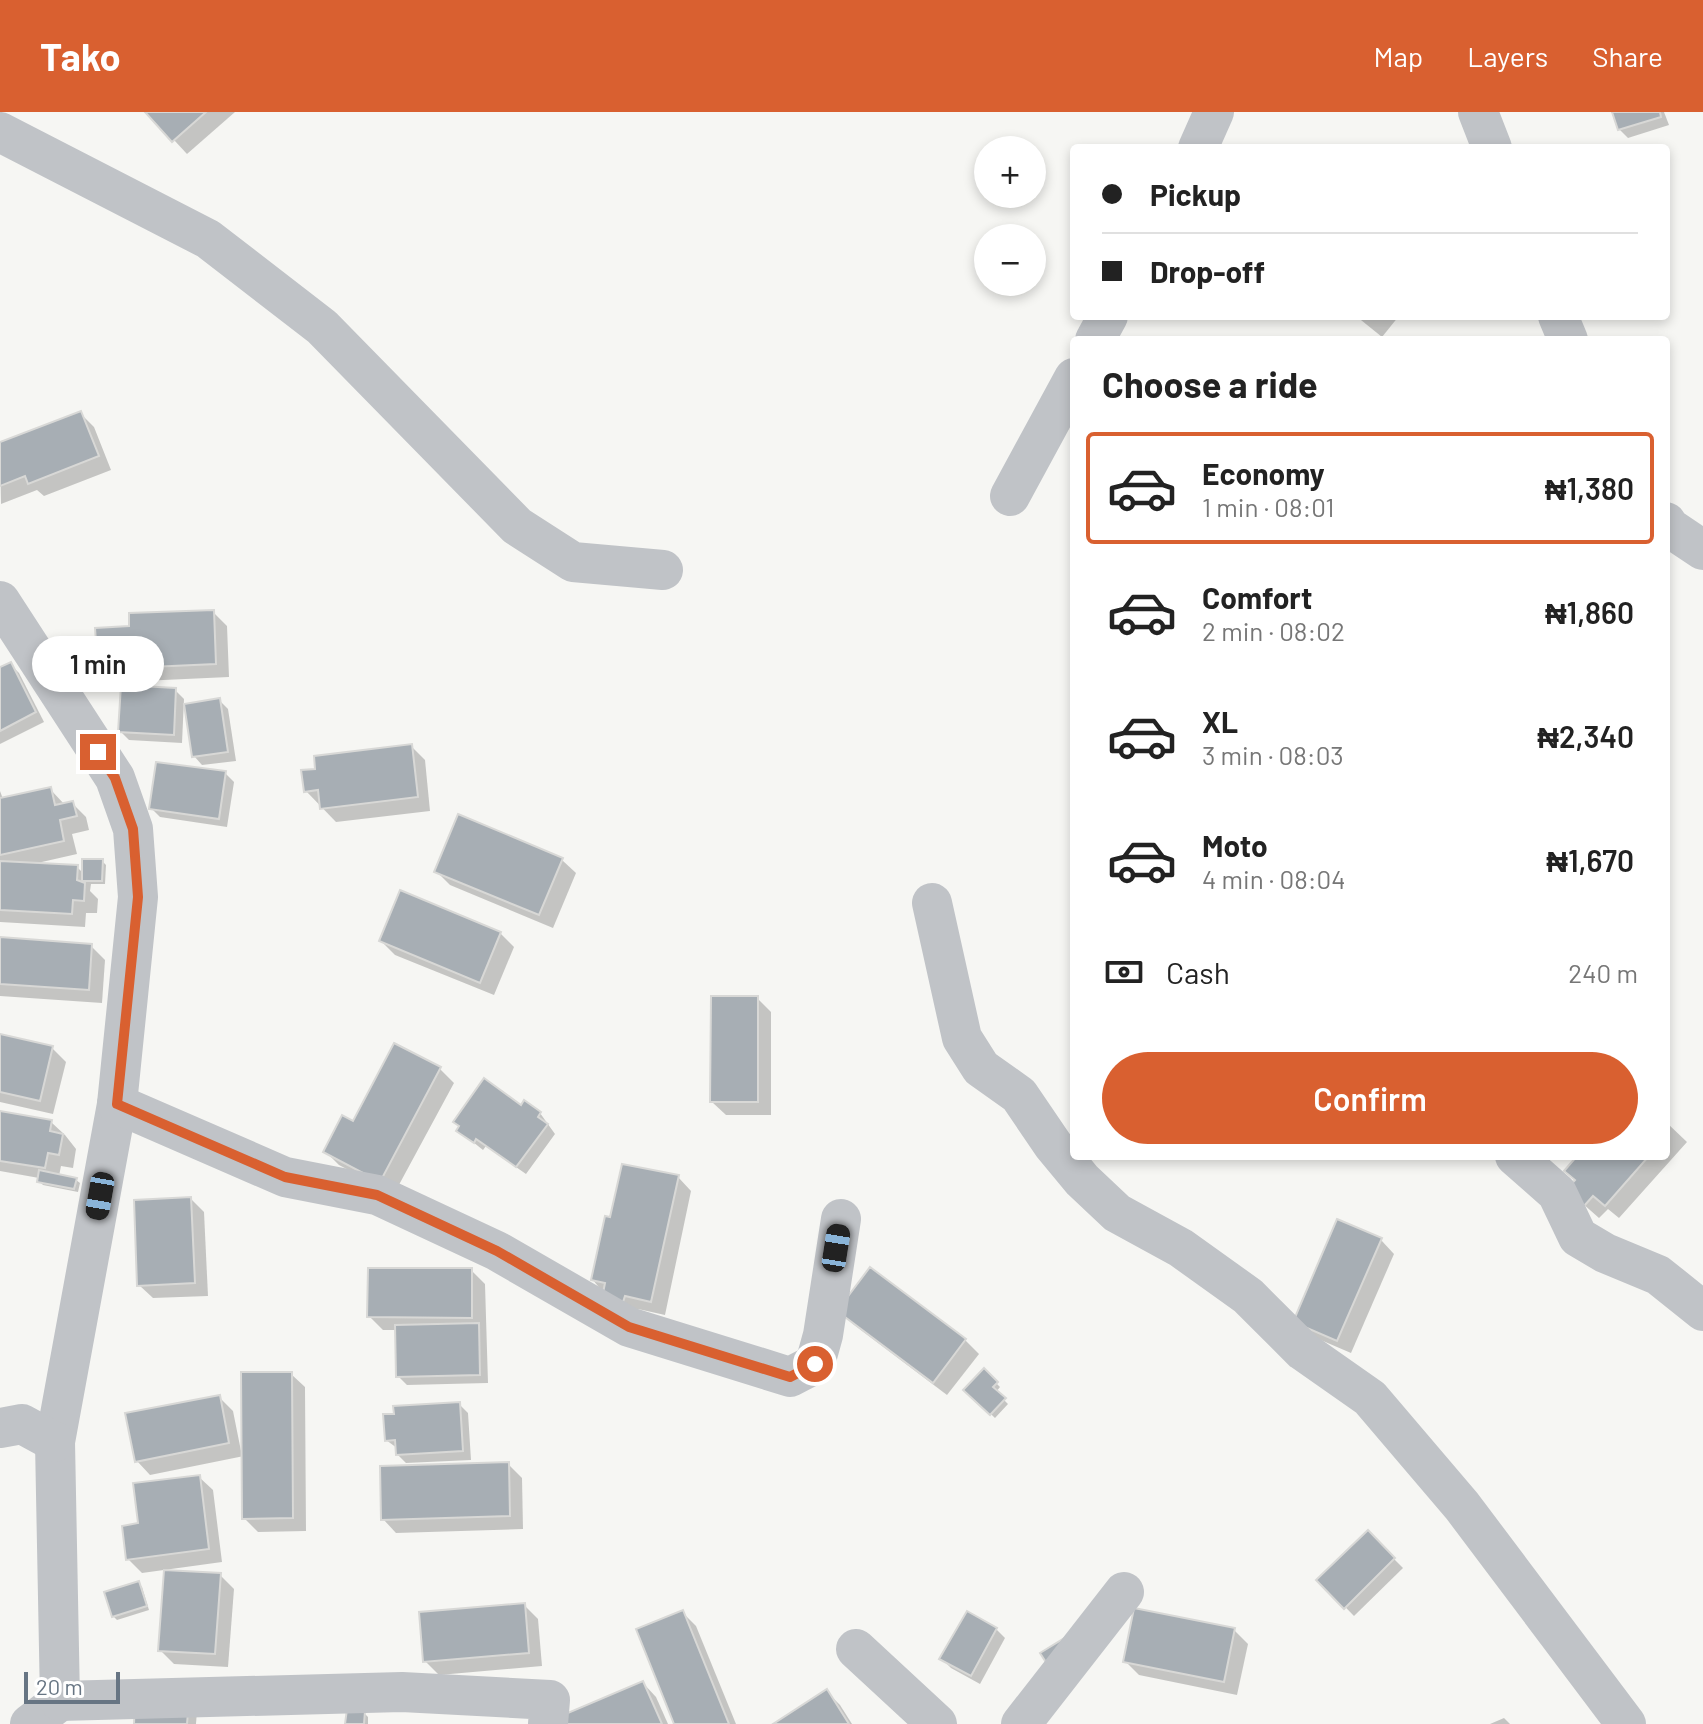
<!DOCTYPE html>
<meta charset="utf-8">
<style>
body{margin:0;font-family:Barlow,sans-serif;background:#f6f6f6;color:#222;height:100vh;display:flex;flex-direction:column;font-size:30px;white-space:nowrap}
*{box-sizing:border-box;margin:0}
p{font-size:26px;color:#767676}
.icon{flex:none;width:44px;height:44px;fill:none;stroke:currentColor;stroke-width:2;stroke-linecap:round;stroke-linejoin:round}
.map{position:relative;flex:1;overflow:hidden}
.details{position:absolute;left:1070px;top:224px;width:600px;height:824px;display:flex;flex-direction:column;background:#fff;border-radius:8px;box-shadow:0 4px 12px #0003}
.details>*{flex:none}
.hud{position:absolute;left:1070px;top:32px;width:600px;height:176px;border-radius:8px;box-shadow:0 4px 12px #0003;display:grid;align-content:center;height:176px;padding:0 32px;background:#fff}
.buttons{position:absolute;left:974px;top:24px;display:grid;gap:16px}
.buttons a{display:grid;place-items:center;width:72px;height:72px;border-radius:50%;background:#fff;box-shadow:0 4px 12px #0003;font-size:40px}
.scale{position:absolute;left:24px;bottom:20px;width:96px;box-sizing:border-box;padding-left:8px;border:4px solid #677583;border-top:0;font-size:22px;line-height:28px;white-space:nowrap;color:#677583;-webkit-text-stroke:6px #fff;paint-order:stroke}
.end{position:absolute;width:36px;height:36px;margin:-18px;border:10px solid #d96030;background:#fff;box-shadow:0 0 0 4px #fff}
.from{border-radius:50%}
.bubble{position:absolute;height:56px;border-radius:28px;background:#fff;box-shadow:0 4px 12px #0003;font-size:26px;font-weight:600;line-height:56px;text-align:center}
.car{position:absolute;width:24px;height:48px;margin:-24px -12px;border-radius:10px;box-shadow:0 0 6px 2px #0007;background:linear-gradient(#222 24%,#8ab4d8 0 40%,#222 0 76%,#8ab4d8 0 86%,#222 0)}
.hud b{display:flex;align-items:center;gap:28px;height:76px;font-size:30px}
.hud b+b{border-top:2px solid #e0e0e0}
.hud i{width:20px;height:20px;background:#222}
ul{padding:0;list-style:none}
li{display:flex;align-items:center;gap:24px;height:112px;margin:0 16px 12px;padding:0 16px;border:4px solid transparent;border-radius:8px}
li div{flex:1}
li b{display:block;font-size:30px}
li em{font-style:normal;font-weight:600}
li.active{border-color:#d96030}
li>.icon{width:72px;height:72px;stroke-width:1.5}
h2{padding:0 32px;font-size:36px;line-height:96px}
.pay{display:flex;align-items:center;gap:20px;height:88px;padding:0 32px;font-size:30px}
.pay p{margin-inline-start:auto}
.primary-button{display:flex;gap:16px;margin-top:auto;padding:16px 32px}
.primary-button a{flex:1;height:92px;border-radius:48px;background:#d96030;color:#fff;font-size:32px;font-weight:600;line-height:92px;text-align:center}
header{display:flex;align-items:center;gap:48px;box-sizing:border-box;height:112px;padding:0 40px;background:#d96030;color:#fff}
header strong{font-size:38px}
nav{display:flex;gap:44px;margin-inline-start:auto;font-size:28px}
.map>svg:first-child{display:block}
</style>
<header>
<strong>Tako</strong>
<nav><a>Map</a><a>Layers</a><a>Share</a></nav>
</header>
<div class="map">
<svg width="1703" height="1612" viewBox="0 0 1703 1612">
<rect width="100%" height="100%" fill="#f6f6f3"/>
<g fill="#0003">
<path d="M148 0H235L187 42Z"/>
<path d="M1614 0H1664L1669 13 1628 26 1619 17Z"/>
<path d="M1356 204H1399L1382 225Z"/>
<path d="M80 301 94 315 111 358 44 384 37 378 1 392 0 333Z"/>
<path d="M213 500 227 514 229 565 142 569 129 556 113 557 99 543 131 516Z"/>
<path d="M10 552 19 561 44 610 0 632V558Z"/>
<path d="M175 578 184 587 182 631 129 628 120 619Z"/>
<path d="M219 588 228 597 236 649 202 653 194 644Z"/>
<path d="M411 634 425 648 430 699 336 710 306 679 318 658Z"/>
<path d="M225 661 234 670 227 715 160 705 151 696Z"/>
<path d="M50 677 65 693 72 691 86 705 89 718 72 722 77 742 33 752 77 755 84 762 102 749 106 753 105 772H91L90 779 98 787 97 801H86L85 815 0 810V679L3 687Z"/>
<path d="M562 748 576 761 553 816 450 773 436 759Z"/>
<path d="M500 821 514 835 494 883 395 843 381 829Z"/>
<path d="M0 827 91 834 105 848 102 891 0 884Z"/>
<path d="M757 886 771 900V1003H726L712 990Z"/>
<path d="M0 924 52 936 66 950 53 1002 0 990Z"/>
<path d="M395 934 440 957 454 971 394 1082 339 1053 325 1039 354 1011Z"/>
<path d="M521 996 540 1001 555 1022 526 1062 486 1034 483 1038 458 1018Z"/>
<path d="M0 1001 51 1010 65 1023 76 1037 73 1056 61 1054 59 1064 76 1068 80 1071 78 1080 43 1073 39 1069V1066L0 1059Z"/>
<path d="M1666 1010 1687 1030 1619 1106 1608 1097 1599 1106 1582 1091 1577 1069 1580 1044H1666Z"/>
<path d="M678 1065 691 1079 665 1203 638 1197 618 1199 593 1168 612 1108Z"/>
<path d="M191 1087 204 1100 208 1184 153 1186 139 1173Z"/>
<path d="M1381 1128 1394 1142 1351 1241 1309 1223 1295 1209Z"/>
<path d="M471 1158 485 1172 488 1271 407 1273 398 1264 397 1218H383L369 1204Z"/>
<path d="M840 1199 965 1228 979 1242 947 1283 853 1212Z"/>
<path d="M984 1259 1000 1275 996 1280 1008 1292 995 1306 966 1278Z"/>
<path d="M291 1262 305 1275 306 1419 258 1420 244 1406V1344L150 1363 137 1349 219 1285 233 1299 242 1344Z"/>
<path d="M459 1292 468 1301 471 1348 406 1351 397 1342V1336L386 1328Z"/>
<path d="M508 1352 522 1366 523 1417 396 1421 383 1407Z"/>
<path d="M199 1365 213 1378 222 1450 142 1461 128 1447 140 1413Z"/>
<path d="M1368 1421 1403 1456 1354 1504 1319 1468Z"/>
<path d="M220 1463 234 1477 228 1555 174 1552 160 1538Z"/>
<path d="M138 1471 142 1475 149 1498 117 1508 113 1504Z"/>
<path d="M524 1493 538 1507 542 1554 439 1563 425 1549Z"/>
<path d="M682 1500 696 1514 736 1612H677Z"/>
<path d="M996 1517 1005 1526 980 1572 951 1556 942 1547Z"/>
<path d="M1234 1518 1248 1532 1237 1583 1139 1563 1125 1549Z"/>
<path d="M643 1571 656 1585 668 1612H569Z"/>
<path d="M827 1580 840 1593 852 1612H777Z"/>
<path d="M197 1599 196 1612H136Z"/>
<path d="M364 1601 368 1605V1612H347Z"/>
<path d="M1504 1606 1510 1612H1490Z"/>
</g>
<g fill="#a7aeb4" stroke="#d8d8d6" stroke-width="2">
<path d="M145 0H206L172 30Z"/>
<path d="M1612 0H1660L1661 5 1618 18Z"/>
<path d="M81 299 99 344 28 372 25 364 0 374V330Z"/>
<path d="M214 498 216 552 127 556 126 543 97 544 95 516 129 514V501Z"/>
<path d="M11 550 36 600 0 619V555Z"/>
<path d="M121 573 176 576 174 623 118 620Z"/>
<path d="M220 586 228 640 192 645 184 592Z"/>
<path d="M412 632 418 685 320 697 318 678 304 680 301 658 315 657 314 644Z"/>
<path d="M156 650 226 659 219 707 149 697Z"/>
<path d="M51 675 55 693 73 689 77 704 60 708 64 729 0 743V686Z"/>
<path d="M458 702 563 746 539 803 434 760Z"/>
<path d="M82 747H103L102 769H82Z"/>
<path d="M0 749 78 753 77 768 85 771 84 789 73 788 72 802 0 798Z"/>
<path d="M400 778 501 820 480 871 379 829Z"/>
<path d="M0 825 92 832 89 878 0 872Z"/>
<path d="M711 884H758V990H710Z"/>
<path d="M0 922 53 934 40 989 0 980Z"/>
<path d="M394 931 441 955 380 1070 323 1040 342 1003 353 1009Z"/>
<path d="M484 966 521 993 524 988 541 1000 538 1005 548 1012 516 1055 476 1027 474 1031 456 1019 459 1014 453 1010Z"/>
<path d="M0 999 52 1008 50 1019 63 1022 59 1043 48 1041 45 1056 0 1049Z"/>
<path d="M1577 1044H1649L1605 1094 1593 1084 1584 1094 1566 1078 1575 1068 1564 1059Z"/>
<path d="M622 1052 679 1063 651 1190 625 1184 623 1190 602 1186 605 1171 591 1168 605 1104 610 1105Z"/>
<path d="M39 1058 77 1066 74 1077 37 1070Z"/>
<path d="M191 1085 195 1171 137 1174 134 1088Z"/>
<path d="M1337 1107 1382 1126 1337 1229 1293 1210Z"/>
<path d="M870 1155 966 1227 933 1271 837 1199Z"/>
<path d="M368 1156H472V1206L367 1205Z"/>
<path d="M479 1211 480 1263 396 1265 395 1213Z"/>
<path d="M984 1256 998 1270 993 1275 1006 1286 990 1303 963 1278Z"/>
<path d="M241 1260H292L293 1406 242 1407Z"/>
<path d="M220 1283 229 1331 135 1350 125 1301Z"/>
<path d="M460 1290 463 1339 396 1343 395 1328 385 1329 383 1302H394L393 1294Z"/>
<path d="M509 1350 510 1404 381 1408 380 1354Z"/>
<path d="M200 1363 209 1437 126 1448 122 1414 138 1411 133 1371Z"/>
<path d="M1368 1418 1395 1446 1344 1497 1316 1468Z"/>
<path d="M164 1458 221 1461 215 1542 158 1539Z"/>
<path d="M139 1469 147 1494 112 1505 104 1480Z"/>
<path d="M525 1491 529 1541 423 1550 419 1500Z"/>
<path d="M1134 1496 1235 1516 1224 1570 1123 1550Z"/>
<path d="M683 1498 729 1612H674L636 1517Z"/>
<path d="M967 1499 997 1516 971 1564 939 1547Z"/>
<path d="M1063 1527 1051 1558 1040 1541Z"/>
<path d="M643 1569 662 1612H567L563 1603Z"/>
<path d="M827 1577 849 1612H773Z"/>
<path d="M135 1585 189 1588 187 1612H134Z"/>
<path d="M347 1597 365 1599 364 1612H345Z"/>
</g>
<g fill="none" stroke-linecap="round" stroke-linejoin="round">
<g stroke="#c0c3c7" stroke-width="40">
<path d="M1478 0 1492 36"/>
<path d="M0 20 208 127 322 215 517 414 573 450 663 458"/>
<path d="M1198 36 1214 0"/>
<path d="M1558 204 1568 228"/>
<path d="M1095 228 1108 204"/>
<path d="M1010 384 1074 266"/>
<path d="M1666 410 1670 416 1703 438"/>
<path d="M0 489 115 666 133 717 138 785 117 992 55 1330 60 1589 30 1612"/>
<path d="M932 791 962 926 981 956 1019 983 1053 1033 1082 1068 1117 1101 1181 1136 1248 1184 1303 1239 1370 1286 1462 1394 1626 1612"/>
<path d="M117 992 285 1065 377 1083 497 1139 629 1215 790 1265 815 1252 823 1223 841 1107"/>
<path d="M1515 1044 1557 1081 1578 1125 1605 1141 1658 1163 1703 1199"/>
<path d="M0 1316 22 1312 55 1330"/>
<path d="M856 1537 937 1612"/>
<path d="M60 1589 402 1580 550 1588 548 1612"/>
<path d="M1021 1612 1124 1480"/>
</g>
</g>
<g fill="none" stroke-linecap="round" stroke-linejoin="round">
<path stroke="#d96030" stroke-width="10" d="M98 640 115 666 133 717 138 785 117 992 285 1065 377 1083 497 1139 629 1215 790 1265 815 1252"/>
</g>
</svg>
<div class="buttons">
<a>+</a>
<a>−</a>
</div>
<div class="scale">20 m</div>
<i class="end from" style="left:815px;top:1252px"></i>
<i class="end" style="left:98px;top:640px"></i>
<div class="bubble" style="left:32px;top:524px;width:132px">1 min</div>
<i class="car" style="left:100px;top:1084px;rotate:190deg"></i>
<i class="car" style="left:836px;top:1136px;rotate:9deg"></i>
<div class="hud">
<b><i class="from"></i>Pickup</b>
<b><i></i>Drop-off</b>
</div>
<section class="details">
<h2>Choose a ride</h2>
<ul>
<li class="active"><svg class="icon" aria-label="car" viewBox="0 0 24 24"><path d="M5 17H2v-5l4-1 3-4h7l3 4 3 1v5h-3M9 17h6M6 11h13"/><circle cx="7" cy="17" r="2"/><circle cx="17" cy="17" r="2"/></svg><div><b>Economy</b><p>1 min · 08:01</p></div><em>₦1,380</em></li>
<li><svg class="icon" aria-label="car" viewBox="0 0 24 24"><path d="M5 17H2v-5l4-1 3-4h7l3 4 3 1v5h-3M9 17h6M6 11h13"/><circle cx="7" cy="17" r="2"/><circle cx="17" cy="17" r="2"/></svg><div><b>Comfort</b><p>2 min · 08:02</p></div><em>₦1,860</em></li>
<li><svg class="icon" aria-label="car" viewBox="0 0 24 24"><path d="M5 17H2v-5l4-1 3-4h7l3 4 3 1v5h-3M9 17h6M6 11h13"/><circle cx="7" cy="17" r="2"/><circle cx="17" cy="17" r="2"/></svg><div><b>XL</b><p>3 min · 08:03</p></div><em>₦2,340</em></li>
<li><svg class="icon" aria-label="car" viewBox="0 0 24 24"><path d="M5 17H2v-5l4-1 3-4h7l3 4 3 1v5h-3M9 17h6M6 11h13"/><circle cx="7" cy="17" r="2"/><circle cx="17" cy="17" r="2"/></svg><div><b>Moto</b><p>4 min · 08:04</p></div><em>₦1,670</em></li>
</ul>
<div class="pay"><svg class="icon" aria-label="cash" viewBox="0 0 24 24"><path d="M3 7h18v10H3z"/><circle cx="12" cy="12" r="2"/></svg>Cash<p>240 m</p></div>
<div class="primary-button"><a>Confirm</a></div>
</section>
</div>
